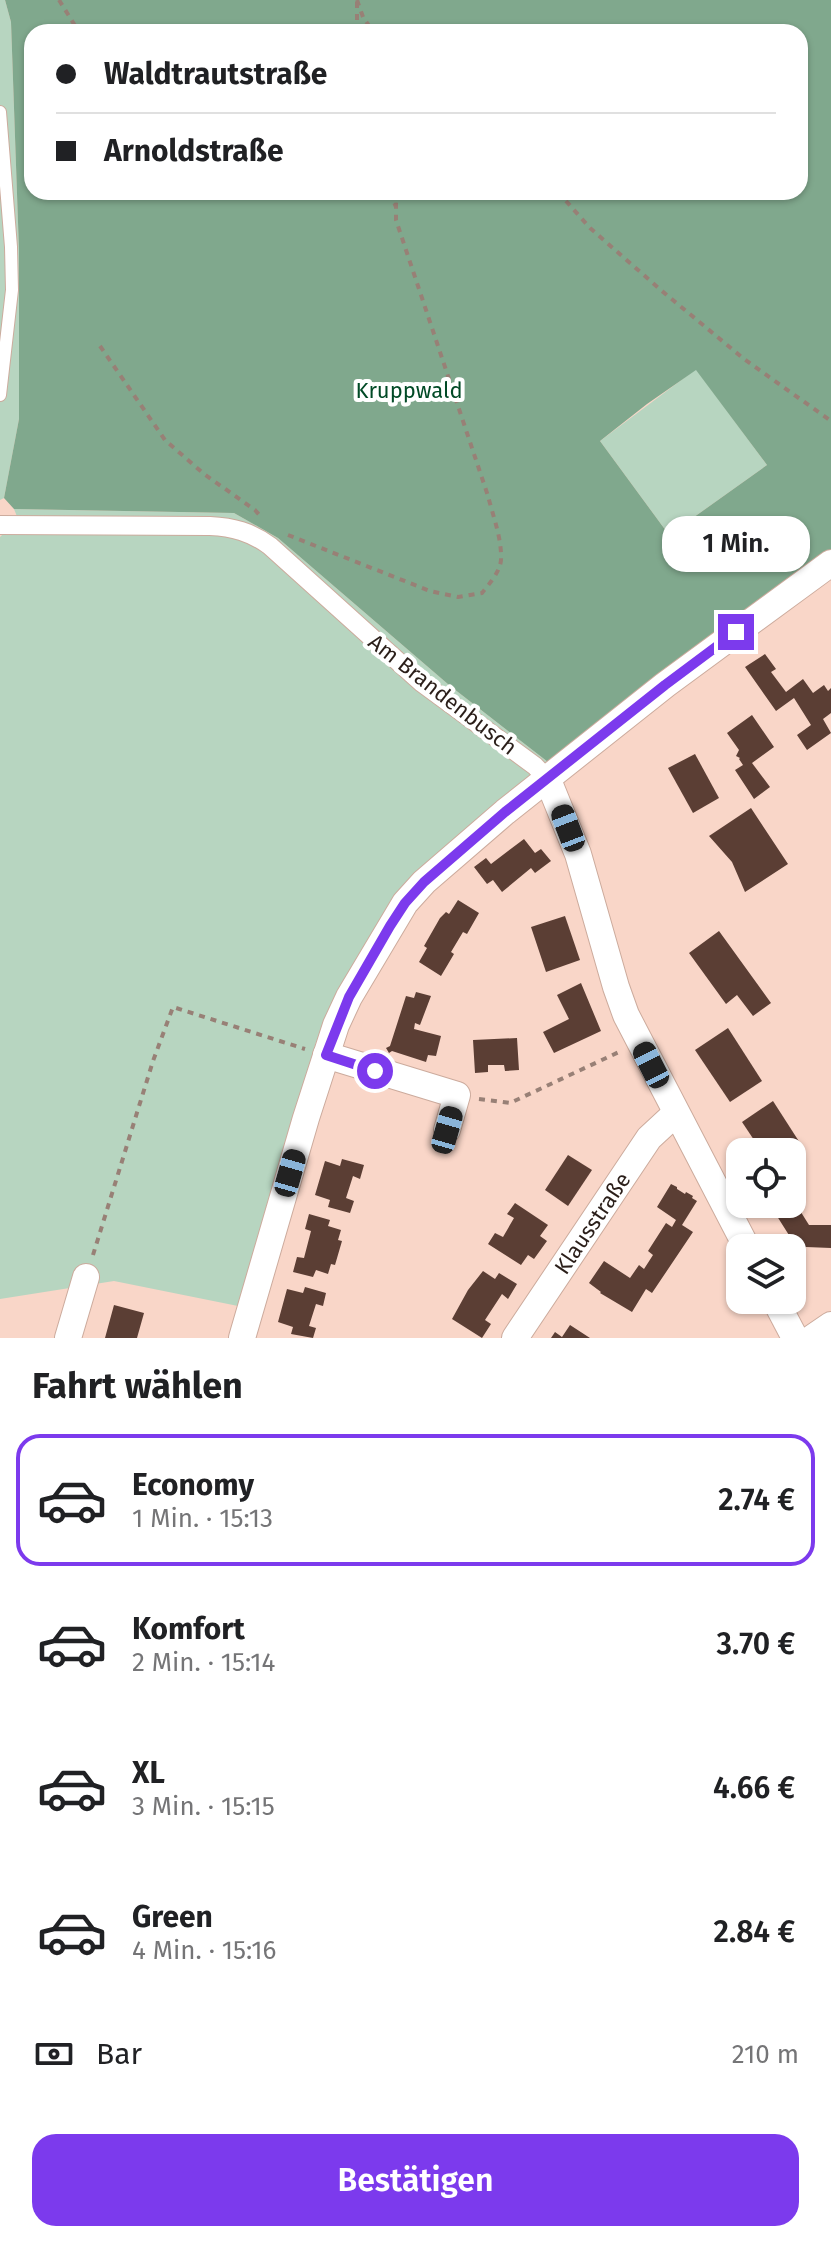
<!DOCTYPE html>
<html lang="de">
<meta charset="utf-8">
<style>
body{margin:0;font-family:"Fira Sans",sans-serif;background:#f6f6f6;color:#202124;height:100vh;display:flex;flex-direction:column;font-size:30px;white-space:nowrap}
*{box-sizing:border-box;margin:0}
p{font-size:26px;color:#757577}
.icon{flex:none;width:44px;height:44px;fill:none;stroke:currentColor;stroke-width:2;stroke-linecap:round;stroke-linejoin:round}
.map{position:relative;height:1338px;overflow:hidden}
.sheet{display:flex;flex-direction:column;background:#fff;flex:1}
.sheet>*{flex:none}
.top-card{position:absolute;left:24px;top:24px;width:784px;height:176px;border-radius:24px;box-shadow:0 2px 6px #0004;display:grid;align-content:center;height:176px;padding:0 32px;background:#fff}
.controls{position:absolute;left:726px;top:1138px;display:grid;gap:16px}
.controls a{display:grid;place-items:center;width:80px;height:80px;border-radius:16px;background:#fff;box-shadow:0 2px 6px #0004;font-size:40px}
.end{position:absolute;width:36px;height:36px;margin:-18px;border:10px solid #7c3aed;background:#fff;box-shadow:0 0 0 4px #fff}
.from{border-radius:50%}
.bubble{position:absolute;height:56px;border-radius:24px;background:#fff;box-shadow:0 2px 6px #0004;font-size:26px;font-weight:600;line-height:56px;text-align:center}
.car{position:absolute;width:24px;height:48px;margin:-24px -12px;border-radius:10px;box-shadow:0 0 6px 2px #0007;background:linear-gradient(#222 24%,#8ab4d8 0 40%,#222 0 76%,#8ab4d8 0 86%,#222 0)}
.top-card b{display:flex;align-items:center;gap:28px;height:76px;font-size:30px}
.top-card b+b{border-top:2px solid #e0e0e0}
.top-card i{width:20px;height:20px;background:#202124}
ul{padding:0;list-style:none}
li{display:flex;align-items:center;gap:24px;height:132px;margin:0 16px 12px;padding:0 16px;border:4px solid transparent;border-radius:24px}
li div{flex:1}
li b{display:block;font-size:30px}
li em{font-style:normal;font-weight:600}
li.active{border-color:#7c3aed}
li>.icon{width:72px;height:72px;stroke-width:1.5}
h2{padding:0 32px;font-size:36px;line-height:96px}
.pay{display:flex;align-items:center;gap:20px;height:88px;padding:0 32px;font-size:30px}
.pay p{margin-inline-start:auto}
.action{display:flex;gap:16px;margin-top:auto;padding:16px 32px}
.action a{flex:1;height:92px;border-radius:24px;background:#7c3aed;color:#fff;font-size:32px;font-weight:600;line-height:92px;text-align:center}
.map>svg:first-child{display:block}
</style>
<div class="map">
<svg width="831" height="1338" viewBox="0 0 831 1338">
<rect width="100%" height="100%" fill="#f9d6c8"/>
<g fill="#b7d5c0">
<path d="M0 0H5L11 22 19 251V419L4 498 0 500Z"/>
<path d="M696 369 767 465 669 535 600 441Z"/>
<path d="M14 509 234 513 278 538 449 685 557 769 382 917 316 1042 243 1307 114 1281 0 1299V537L2 535 24 534Z"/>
</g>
<path fill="#80a88d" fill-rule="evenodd" d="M5 0H831V556L557 769 449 685 278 538 234 513 14 509 4 498 19 419V251L11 22ZM32 32H800V192H32ZM696 370 767 465 669 535 600 441 647 404Z"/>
<g fill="#5b3e34">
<path d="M765 654 776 669 771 672 786 692 803 679 813 693 824 685 828 691 831 688V713L823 719 831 733 807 750 797 735 811 725 794 698 776 711 745 667Z"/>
<path d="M752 715 774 747 752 763 770 787 754 799 735 770 743 765 739 759 740 758 736 756 739 750 727 733Z"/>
<path d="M695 754 719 798 693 813 668 768Z"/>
<path d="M751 808 788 864 745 892 732 862 709 836Z"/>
<path d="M524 839 535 853 541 849 551 861 535 873 531 868 502 892 493 880 487 884 474 867 486 858 491 864Z"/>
<path d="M458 900 479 913 467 934 463 932 451 952 454 954 441 976 419 962 427 948 424 946 440 918 446 912 449 914Z"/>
<path d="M565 916 580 960 546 972 531 927Z"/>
<path d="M719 931 771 1003 753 1016 737 995 726 1004 689 953Z"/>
<path d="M581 983 601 1031 554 1053 543 1032 569 1019 557 995Z"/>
<path d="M416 992 431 996 420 1025 415 1023 414 1029 441 1036 436 1056 428 1055 426 1062 392 1051 389 1053 386 1048 390 1046 406 996 414 998Z"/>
<path d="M728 1028 762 1081 730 1102 695 1050Z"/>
<path d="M517 1038 519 1070 505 1071 504 1065H488V1072L475 1073 473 1040Z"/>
<path d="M773 1101 800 1143 786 1152H762L742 1122Z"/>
<path d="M568 1155 592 1170 568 1206 545 1190Z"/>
<path d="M342 1159 364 1165 360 1179 353 1176 346 1198 354 1201 350 1213 328 1207 330 1200 315 1195 325 1161 340 1166Z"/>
<path d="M671 1184 677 1187V1189L685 1194 686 1192 693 1196 692 1198 697 1201 682 1225 693 1232 652 1293 646 1289 632 1312 600 1293 601 1292 589 1283 604 1261 630 1278 639 1265 644 1269 653 1255 648 1251 666 1223 672 1227 676 1220 657 1207Z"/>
<path d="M794 1201 809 1225H831V1248L806 1247 799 1251 775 1213Z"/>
<path d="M515 1203 548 1225 540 1236 547 1241 534 1259 528 1255 521 1265 488 1244 495 1233 503 1237 514 1218 507 1214Z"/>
<path d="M309 1214 330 1220 328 1226 341 1230 338 1240 342 1241 335 1265 331 1264 328 1274 316 1270 313 1277 293 1272 297 1257 304 1258 311 1231 305 1229Z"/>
<path d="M483 1271 495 1279 499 1273 517 1284 508 1299 502 1294 485 1320 491 1324 482 1338 452 1319 468 1290Z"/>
<path d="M305 1287 326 1293 323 1306 316 1304 309 1326 316 1328 313 1338 291 1334 293 1327 278 1322 287 1289 303 1293Z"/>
<path d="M114 1305 144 1313 137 1338H105Z"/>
<path d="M570 1325 590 1338H551L555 1332 562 1337Z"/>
</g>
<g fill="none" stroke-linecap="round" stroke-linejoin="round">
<g stroke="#ccab9d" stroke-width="14">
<path id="service" d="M0 112 11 247 12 290 0 395"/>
</g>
<g stroke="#ccab9d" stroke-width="20">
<path id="pedestrian" d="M0 525 210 526C233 527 251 532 270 546L422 683 535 766 548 780"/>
</g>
<g stroke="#ccab9d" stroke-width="28">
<g id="minor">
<path d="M548 780 578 854 616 987 626 1015 747 1248"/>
<path d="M326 1055 457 1095 447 1130"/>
<path d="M775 1300 795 1338"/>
<path d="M68 1338 86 1277"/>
<path d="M242 1338 306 1118 336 1025 349 997 405 903 424 882 505 812 665 685 831 563"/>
<path d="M515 1338 649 1138 676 1113"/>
<path d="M812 1338 831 1325"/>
</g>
</g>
<g stroke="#988076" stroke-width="4" stroke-dasharray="6 6" stroke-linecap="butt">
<path d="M59 0 79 32"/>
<path d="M357 0 363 17 373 32"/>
<path d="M357 2V32"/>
<path d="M172 192 175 196"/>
<path d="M390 192 396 207"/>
<path d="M558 192 590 228 662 291 744 359 831 421"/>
<path d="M100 346 165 440 204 474 255 510 262 518"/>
<path d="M288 535 430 591 458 597 482 593C489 584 500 572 501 560 502 539 493 516 488 496L396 220V200L401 192"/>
<path d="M479 1099 510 1103 619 1052"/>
<path d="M93 1255 153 1061 173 1007 305 1049"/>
</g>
<use href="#service" stroke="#fff" stroke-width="12"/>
<use href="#pedestrian" stroke="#fff" stroke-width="18"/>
<use href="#minor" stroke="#fff" stroke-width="26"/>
</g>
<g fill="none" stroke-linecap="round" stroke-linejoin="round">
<path stroke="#7c3aed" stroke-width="10" d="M375 1071 326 1055 349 997 390 926 405 903 424 882 505 812 665 685 736 632"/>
</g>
<g text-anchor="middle" stroke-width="8" stroke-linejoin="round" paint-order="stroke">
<g font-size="22" fill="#014a26" stroke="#fff">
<text x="409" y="398">Kruppwald</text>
</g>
<g font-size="22" fill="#2a1e19" stroke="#fff">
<text transform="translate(443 694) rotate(38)" y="8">Am Brandenbusch</text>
<text transform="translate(592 1223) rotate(-56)" y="8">Klausstraße</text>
</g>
</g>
</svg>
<div class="controls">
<a><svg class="icon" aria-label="locate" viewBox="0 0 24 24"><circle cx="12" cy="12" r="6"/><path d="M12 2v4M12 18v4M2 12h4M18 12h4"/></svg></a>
<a><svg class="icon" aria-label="layers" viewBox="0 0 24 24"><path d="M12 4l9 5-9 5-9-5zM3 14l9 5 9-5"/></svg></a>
</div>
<i class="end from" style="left:375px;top:1071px"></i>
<i class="end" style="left:736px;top:632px"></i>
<div class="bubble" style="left:662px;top:516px;width:148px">1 Min.</div>
<i class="car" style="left:568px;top:828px;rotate:339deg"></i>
<i class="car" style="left:651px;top:1065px;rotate:333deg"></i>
<i class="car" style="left:447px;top:1130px;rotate:16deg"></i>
<i class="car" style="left:290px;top:1173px;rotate:16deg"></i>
<div class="top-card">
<b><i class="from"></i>Waldtrautstraße</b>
<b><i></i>Arnoldstraße</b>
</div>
</div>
<section class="sheet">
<h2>Fahrt wählen</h2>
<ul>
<li class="active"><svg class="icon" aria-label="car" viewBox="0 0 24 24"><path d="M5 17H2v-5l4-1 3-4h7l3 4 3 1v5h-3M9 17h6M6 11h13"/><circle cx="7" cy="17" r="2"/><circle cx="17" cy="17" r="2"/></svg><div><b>Economy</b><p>1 Min. · 15:13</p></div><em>2.74 €</em></li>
<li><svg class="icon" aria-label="car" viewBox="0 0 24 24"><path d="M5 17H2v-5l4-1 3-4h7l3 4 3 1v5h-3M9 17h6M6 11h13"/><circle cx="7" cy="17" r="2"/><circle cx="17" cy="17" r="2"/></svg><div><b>Komfort</b><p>2 Min. · 15:14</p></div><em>3.70 €</em></li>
<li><svg class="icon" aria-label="car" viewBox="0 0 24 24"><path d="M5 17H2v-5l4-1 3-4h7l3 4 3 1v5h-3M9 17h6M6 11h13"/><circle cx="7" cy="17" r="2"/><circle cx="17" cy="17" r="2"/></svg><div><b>XL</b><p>3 Min. · 15:15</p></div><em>4.66 €</em></li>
<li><svg class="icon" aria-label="car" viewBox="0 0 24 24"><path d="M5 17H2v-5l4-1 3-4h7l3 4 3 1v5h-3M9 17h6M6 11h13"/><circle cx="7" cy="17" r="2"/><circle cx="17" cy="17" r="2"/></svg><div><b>Green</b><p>4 Min. · 15:16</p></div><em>2.84 €</em></li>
</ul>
<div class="pay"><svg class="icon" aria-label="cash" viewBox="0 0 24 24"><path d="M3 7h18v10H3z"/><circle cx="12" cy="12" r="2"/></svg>Bar<p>210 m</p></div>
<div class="action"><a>Bestätigen</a></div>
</section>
